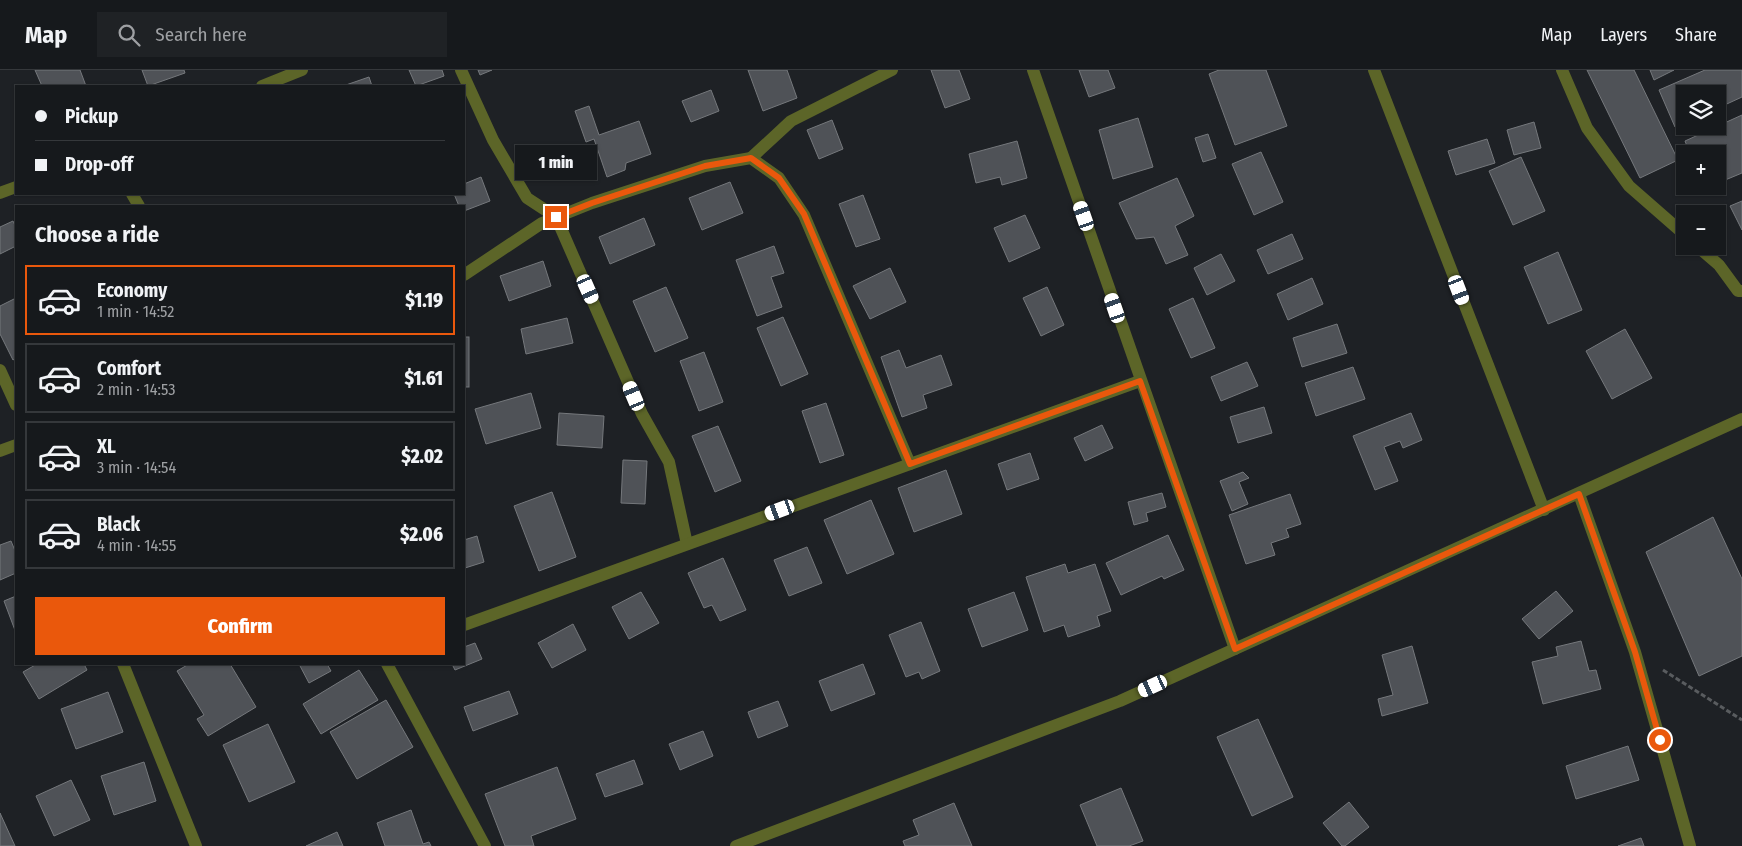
<!DOCTYPE html>
<meta charset="utf-8">
<style>
body{margin:0;font-family:"Fira Sans Condensed",sans-serif;background:#1f2225;color:#f1f3f6;height:100vh;display:flex;flex-direction:column;font-size:19px;white-space:nowrap}
*{box-sizing:border-box;margin:0}
p{font-size:16px;color:#9ea0a3}
.icon{flex:none;width:28px;height:28px;fill:none;stroke:currentColor;stroke-width:2;stroke-linecap:round;stroke-linejoin:round}
.map{position:relative;flex:1;overflow:hidden}
.side{position:absolute;left:15px;top:135px;width:450px;height:460px;display:flex;flex-direction:column;background:#16191c;border-radius:0px;box-shadow:0 1px 4px #0004,0 0 0 1px #35383b}
.side>*{flex:none}
.hud{position:absolute;left:15px;top:15px;width:450px;height:110px;border-radius:0px;box-shadow:0 1px 4px #0004,0 0 0 1px #35383b;display:grid;align-content:center;height:110px;padding:0 20px;background:#16191c}
.fabs{position:absolute;left:1676px;top:15px;display:grid;gap:10px}
.fabs a{display:grid;place-items:center;width:50px;height:50px;border-radius:0px;background:#16191c;box-shadow:0 1px 4px #0004,0 0 0 1px #35383b;font-size:25px}
.end{position:absolute;width:22px;height:22px;margin:-11px;border:6px solid #ea580c;background:#fff;box-shadow:0 0 0 2px #fff}
.from{border-radius:50%}
.bubble{position:absolute;height:35px;border-radius:0px;background:#16191c;box-shadow:0 1px 4px #0004,0 0 0 1px #35383b;font-size:16px;font-weight:800;line-height:35px;text-align:center}
.car{position:absolute;width:15px;height:30px;margin:-15px -8px;border-radius:6px;box-shadow:0 0 4px 1px #0007;background:linear-gradient(#fff 24%,#345 0 40%,#fff 0 76%,#345 0 86%,#fff 0)}
.hud b{display:flex;align-items:center;gap:18px;height:48px;font-size:19px}
.hud b+b{border-top:1px solid #35383b}
.hud i{width:12px;height:12px;background:#f1f3f6}
ul{padding:0;list-style:none}
li{display:flex;align-items:center;gap:15px;height:70px;margin:0 10px 8px;padding:0 10px;border:2px solid #35383b;border-radius:0px}
li div{flex:1}
li b{display:block;font-size:19px}
li em{font-style:normal;font-weight:800}
li.selected{border-color:#ea580c}
li>.icon{width:45px;height:45px;stroke-width:1.5}
h2{padding:0 20px;font-size:22px;line-height:60px}
.primary-button{display:flex;gap:10px;margin-top:auto;padding:10px 20px}
.primary-button a{flex:1;height:58px;border-radius:0px;background:#ea580c;color:#fff;font-size:20px;font-weight:800;line-height:58px;text-align:center}
header{display:flex;align-items:center;gap:30px;box-sizing:border-box;height:70px;padding:0 25px;background:#16191c;border-bottom:1px solid #35383b}
header strong{font-size:24px}
nav{display:flex;gap:28px;margin-inline-start:auto;font-size:18px}
.search{width:350px;height:45px;background:#1f2225;display:flex;align-items:center;gap:12px;box-sizing:border-box;padding:0 18px;border-radius:0px;color:#9ea0a3;font-size:19px}
.map>svg:first-child{display:block}
</style>
<header>
<strong>Map</strong>
<div class="search"><svg class="icon" aria-label="search" viewBox="0 0 24 24"><circle cx="10" cy="10" r="6"/><path d="M15 15l6 6"/></svg>Search here</div>
<nav><a>Map</a><a>Layers</a><a>Share</a></nav>
</header>
<div class="map">
<svg width="1742" height="776" viewBox="0 0 1742 776">
<rect width="100%" height="100%" fill="#1e2125"/>
<g fill="#4f5257" stroke="#75787c">
<path d="M35 0H80L86 16H42Z"/>
<path d="M142 0H184L185 3 148 16Z"/>
<path d="M409 0H442L444 6 416 16Z"/>
<path d="M478 0H492L480 5Z"/>
<path d="M748 0H787L797 28 763 41Z"/>
<path d="M931 0H959L970 29 945 38Z"/>
<path d="M1079 0H1108L1115 18 1089 27Z"/>
<path d="M1219 0H1266L1287 56 1235 75 1209 4Z"/>
<path d="M1587 0H1634L1678 90 1640 108Z"/>
<path d="M1650 0H1674L1654 10Z"/>
<path d="M1705 0H1742V27L1718 38V24H1685V52L1675 57 1659 20Z"/>
<path d="M369 7 372 16H343Z"/>
<path d="M711 20 719 41 691 52 682 31Z"/>
<path d="M589 36 599 65 639 51 651 84 626 93 625 100 607 107 594 69 586 72 575 41Z"/>
<path d="M1742 45V103L1718 113V84H1690L1685 71Z"/>
<path d="M1138 48 1153 97 1113 109 1099 60Z"/>
<path d="M832 50 843 79 819 89 807 60Z"/>
<path d="M1534 52 1541 78 1514 85 1507 60Z"/>
<path d="M1208 64 1216 88 1203 92 1195 68Z"/>
<path d="M1487 69 1495 93 1456 105 1448 81Z"/>
<path d="M1017 71 1027 108 1002 115 1000 107 976 113 969 84Z"/>
<path d="M560 80 566 101 537 110 531 89Z"/>
<path d="M1261 82 1283 132 1254 145 1232 94Z"/>
<path d="M1521 87 1545 141 1513 155 1489 101Z"/>
<path d="M481 107 490 131 464 141V136H459L454 124H464V114Z"/>
<path d="M1177 108 1194 146 1175 156 1188 185 1166 194 1154 167 1136 169 1119 133Z"/>
<path d="M730 112 743 143 702 160 689 128Z"/>
<path d="M863 125 880 169 856 177 839 134Z"/>
<path d="M1742 131V160L1730 136Z"/>
<path d="M1025 145 1040 178 1009 192 994 158Z"/>
<path d="M644 148 655 175 610 194 599 167Z"/>
<path d="M13 151 16 158V176L0 184V157Z"/>
<path d="M1292 164 1303 189 1268 204 1257 180Z"/>
<path d="M774 176 784 203 771 207 782 237 757 246 736 190Z"/>
<path d="M1558 182 1582 240 1548 254 1524 197Z"/>
<path d="M1221 184 1235 211 1207 225 1194 198Z"/>
<path d="M543 191 551 216 509 231 500 206Z"/>
<path d="M890 198 906 232 870 249 853 216Z"/>
<path d="M1312 208 1323 234 1288 250 1277 224Z"/>
<path d="M666 217 688 268 655 282 633 231Z"/>
<path d="M1047 217 1064 255 1041 266 1023 228Z"/>
<path d="M16 228V288L13 290 0 264V236Z"/>
<path d="M1193 228 1215 278 1191 288 1169 239Z"/>
<path d="M783 247 808 304 781 316 757 258Z"/>
<path d="M567 248 573 273 526 284 521 259Z"/>
<path d="M1337 254 1347 283 1302 297 1293 268Z"/>
<path d="M1625 259 1652 308 1612 329 1586 281Z"/>
<rect x="464" y="267" width="5" height="50"/>
<path d="M899 280 906 298 941 285 952 315 923 325 927 338 902 347 881 287Z"/>
<path d="M704 282 723 332 699 341 680 291Z"/>
<path d="M1247 292 1258 316 1221 331 1211 307Z"/>
<path d="M1353 297 1365 329 1316 346 1305 313Z"/>
<path d="M531 323 541 358 486 374 475 339Z"/>
<path d="M826 333 844 385 820 393 802 341Z"/>
<path d="M1264 337 1272 363 1238 373 1230 347Z"/>
<path d="M559 343 604 346 602 378 557 375Z"/>
<path d="M1411 343 1422 370 1403 378 1400 371 1384 377 1398 411 1375 420 1353 366Z"/>
<path d="M1102 355 1113 378 1085 391 1074 368Z"/>
<path d="M718 356 741 411 715 422 692 366Z"/>
<path d="M1030 383 1039 409 1007 420 998 394Z"/>
<path d="M623 390 647 391 645 434 621 433Z"/>
<path d="M946 400 962 444 914 462 898 418Z"/>
<path d="M1243 402 1249 408 1239 412 1248 434 1232 441 1220 411Z"/>
<path d="M552 422 576 487 539 501 514 436Z"/>
<path d="M1162 423 1166 437 1146 443 1148 451 1134 455 1128 432Z"/>
<path d="M1290 424 1301 454 1286 459 1289 467 1271 473 1275 485 1246 494 1229 445Z"/>
<path d="M871 430 894 484 847 504 824 450Z"/>
<path d="M1713 447 1742 509V586L1699 606 1646 482Z"/>
<path d="M1168 465 1184 500 1164 509 1162 506 1121 525 1106 493Z"/>
<path d="M477 466 484 492 465 498 464 470Z"/>
<path d="M11 471 16 483V503L0 510V475Z"/>
<path d="M807 477 822 513 789 526 774 490Z"/>
<path d="M723 488 746 540 720 551 712 535 704 538 688 503Z"/>
<path d="M1065 494 1068 503 1095 494 1111 541 1097 546 1100 556 1068 567 1064 555 1044 562 1026 507Z"/>
<path d="M1556 521 1573 541 1539 569 1522 549Z"/>
<path d="M641 522 659 553 629 569 612 537Z"/>
<path d="M1014 522 1028 560 982 577 968 539Z"/>
<path d="M16 526V563L4 531Z"/>
<path d="M921 552 940 601 922 609 919 602 906 607 889 565Z"/>
<path d="M573 554 586 580 552 598 538 573Z"/>
<path d="M1581 571 1589 601 1596 600 1601 619 1543 634 1532 592 1558 586 1556 577Z"/>
<path d="M475 573 482 589 455 600 452 594H464V577Z"/>
<path d="M1412 576 1428 633 1382 646 1378 629 1393 625 1382 585Z"/>
<path d="M37 594H84L87 600 39 629 23 602Z"/>
<path d="M189 594H230L256 637 208 666 197 649 204 645 177 601Z"/>
<path d="M299 594H327L331 601 309 613Z"/>
<path d="M863 594 875 624 831 641 819 611Z"/>
<path d="M359 600 378 630 321 664 303 634Z"/>
<path d="M509 621 518 644 473 661 464 637Z"/>
<path d="M108 622 123 662 76 679 61 639Z"/>
<path d="M386 630 413 677 357 709 330 662Z"/>
<path d="M778 631 788 656 758 668 748 642Z"/>
<path d="M1258 649 1293 727 1252 746 1217 667Z"/>
<path d="M268 654 295 712 249 732 223 675Z"/>
<path d="M703 661 713 686 680 700 669 674Z"/>
<path d="M1628 676 1639 710 1576 729 1566 696Z"/>
<path d="M634 690 643 714 605 727 596 704Z"/>
<path d="M144 692 156 731 114 745 101 706Z"/>
<path d="M557 697 576 749 531 766 534 776H505L485 724Z"/>
<path d="M71 710 90 750 54 766 36 726Z"/>
<path d="M1121 718 1143 771 1129 776H1097L1080 735Z"/>
<path d="M1349 732 1369 757 1345 776H1342L1323 753Z"/>
<path d="M954 733 972 776H905L903 771 919 765 913 750Z"/>
<path d="M411 740 423 774 429 772 431 776H385L377 753Z"/>
<path d="M0 743 15 776H0Z"/>
<path d="M337 762 343 776H306Z"/>
<path d="M1641 768 1644 776H1618Z"/>
</g>
<g fill="none" stroke-linecap="round" stroke-linejoin="round">
<path stroke="#595c5f" stroke-width="3" stroke-dasharray="5 2.5" stroke-linecap="butt" d="M1663 600 1742 650"/>
<g stroke="#5c6528" stroke-width="12">
<path d="M461 0 493 70 527 128 556 147 642 344 669 392 687 474"/>
<path d="M1033 0 1235 579"/>
<path d="M1374 0 1544 440"/>
<path d="M1562 0 1587 58 1629 116 1685 165"/>
<path d="M262 16 302 0"/>
<path d="M751 88 791 51 892 0"/>
<path d="M0 123 16 117"/>
<path d="M132 124 139 136"/>
<path d="M1697 176 1719 195 1738 221H1742"/>
<path d="M464 205 542 153 592 133 705 96 751 88 779 108 804 145 910 394"/>
<path d="M0 300 16 335"/>
<path d="M0 381 16 375"/>
<path d="M1579 424 1635 582 1690 776"/>
<path d="M464 555 1140 311"/>
<path d="M123 594 196 776"/>
<path d="M387 594 485 776"/>
<path d="M736 776 1120 631 1742 349"/>
</g>
</g>
<g fill="none" stroke-linecap="round" stroke-linejoin="round">
<path stroke="#ea580c" stroke-width="6" d="M556 147 592 133 705 96 751 88 779 108 804 144 910 394 1140 311 1235 579 1579 424 1635 582 1660 670"/>
</g>
</svg>
<div class="fabs">
<a><svg class="icon" aria-label="layers" viewBox="0 0 24 24"><path d="M12 4l9 5-9 5-9-5zM3 14l9 5 9-5"/></svg></a>
<a>+</a>
<a>−</a>
</div>
<i class="end from" style="left:1660px;top:670px"></i>
<i class="end" style="left:556px;top:147px"></i>
<div class="bubble" style="left:515px;top:75px;width:82px">1 min</div>
<i class="car" style="left:1084px;top:146px;rotate:341deg"></i>
<i class="car" style="left:588px;top:219px;rotate:156deg"></i>
<i class="car" style="left:1459px;top:220px;rotate:159deg"></i>
<i class="car" style="left:1115px;top:238px;rotate:341deg"></i>
<i class="car" style="left:634px;top:326px;rotate:337deg"></i>
<i class="car" style="left:780px;top:440px;rotate:250deg"></i>
<i class="car" style="left:1153px;top:616px;rotate:245deg"></i>
<div class="hud">
<b><i class="from"></i>Pickup</b>
<b><i></i>Drop-off</b>
</div>
<section class="side">
<h2>Choose a ride</h2>
<ul>
<li class="selected"><svg class="icon" aria-label="car" viewBox="0 0 24 24"><path d="M5 17H2v-5l4-1 3-4h7l3 4 3 1v5h-3M9 17h6M6 11h13"/><circle cx="7" cy="17" r="2"/><circle cx="17" cy="17" r="2"/></svg><div><b>Economy</b><p>1 min · 14:52</p></div><em>$1.19</em></li>
<li><svg class="icon" aria-label="car" viewBox="0 0 24 24"><path d="M5 17H2v-5l4-1 3-4h7l3 4 3 1v5h-3M9 17h6M6 11h13"/><circle cx="7" cy="17" r="2"/><circle cx="17" cy="17" r="2"/></svg><div><b>Comfort</b><p>2 min · 14:53</p></div><em>$1.61</em></li>
<li><svg class="icon" aria-label="car" viewBox="0 0 24 24"><path d="M5 17H2v-5l4-1 3-4h7l3 4 3 1v5h-3M9 17h6M6 11h13"/><circle cx="7" cy="17" r="2"/><circle cx="17" cy="17" r="2"/></svg><div><b>XL</b><p>3 min · 14:54</p></div><em>$2.02</em></li>
<li><svg class="icon" aria-label="car" viewBox="0 0 24 24"><path d="M5 17H2v-5l4-1 3-4h7l3 4 3 1v5h-3M9 17h6M6 11h13"/><circle cx="7" cy="17" r="2"/><circle cx="17" cy="17" r="2"/></svg><div><b>Black</b><p>4 min · 14:55</p></div><em>$2.06</em></li>
</ul>
<div class="primary-button"><a>Confirm</a></div>
</section>
</div>
